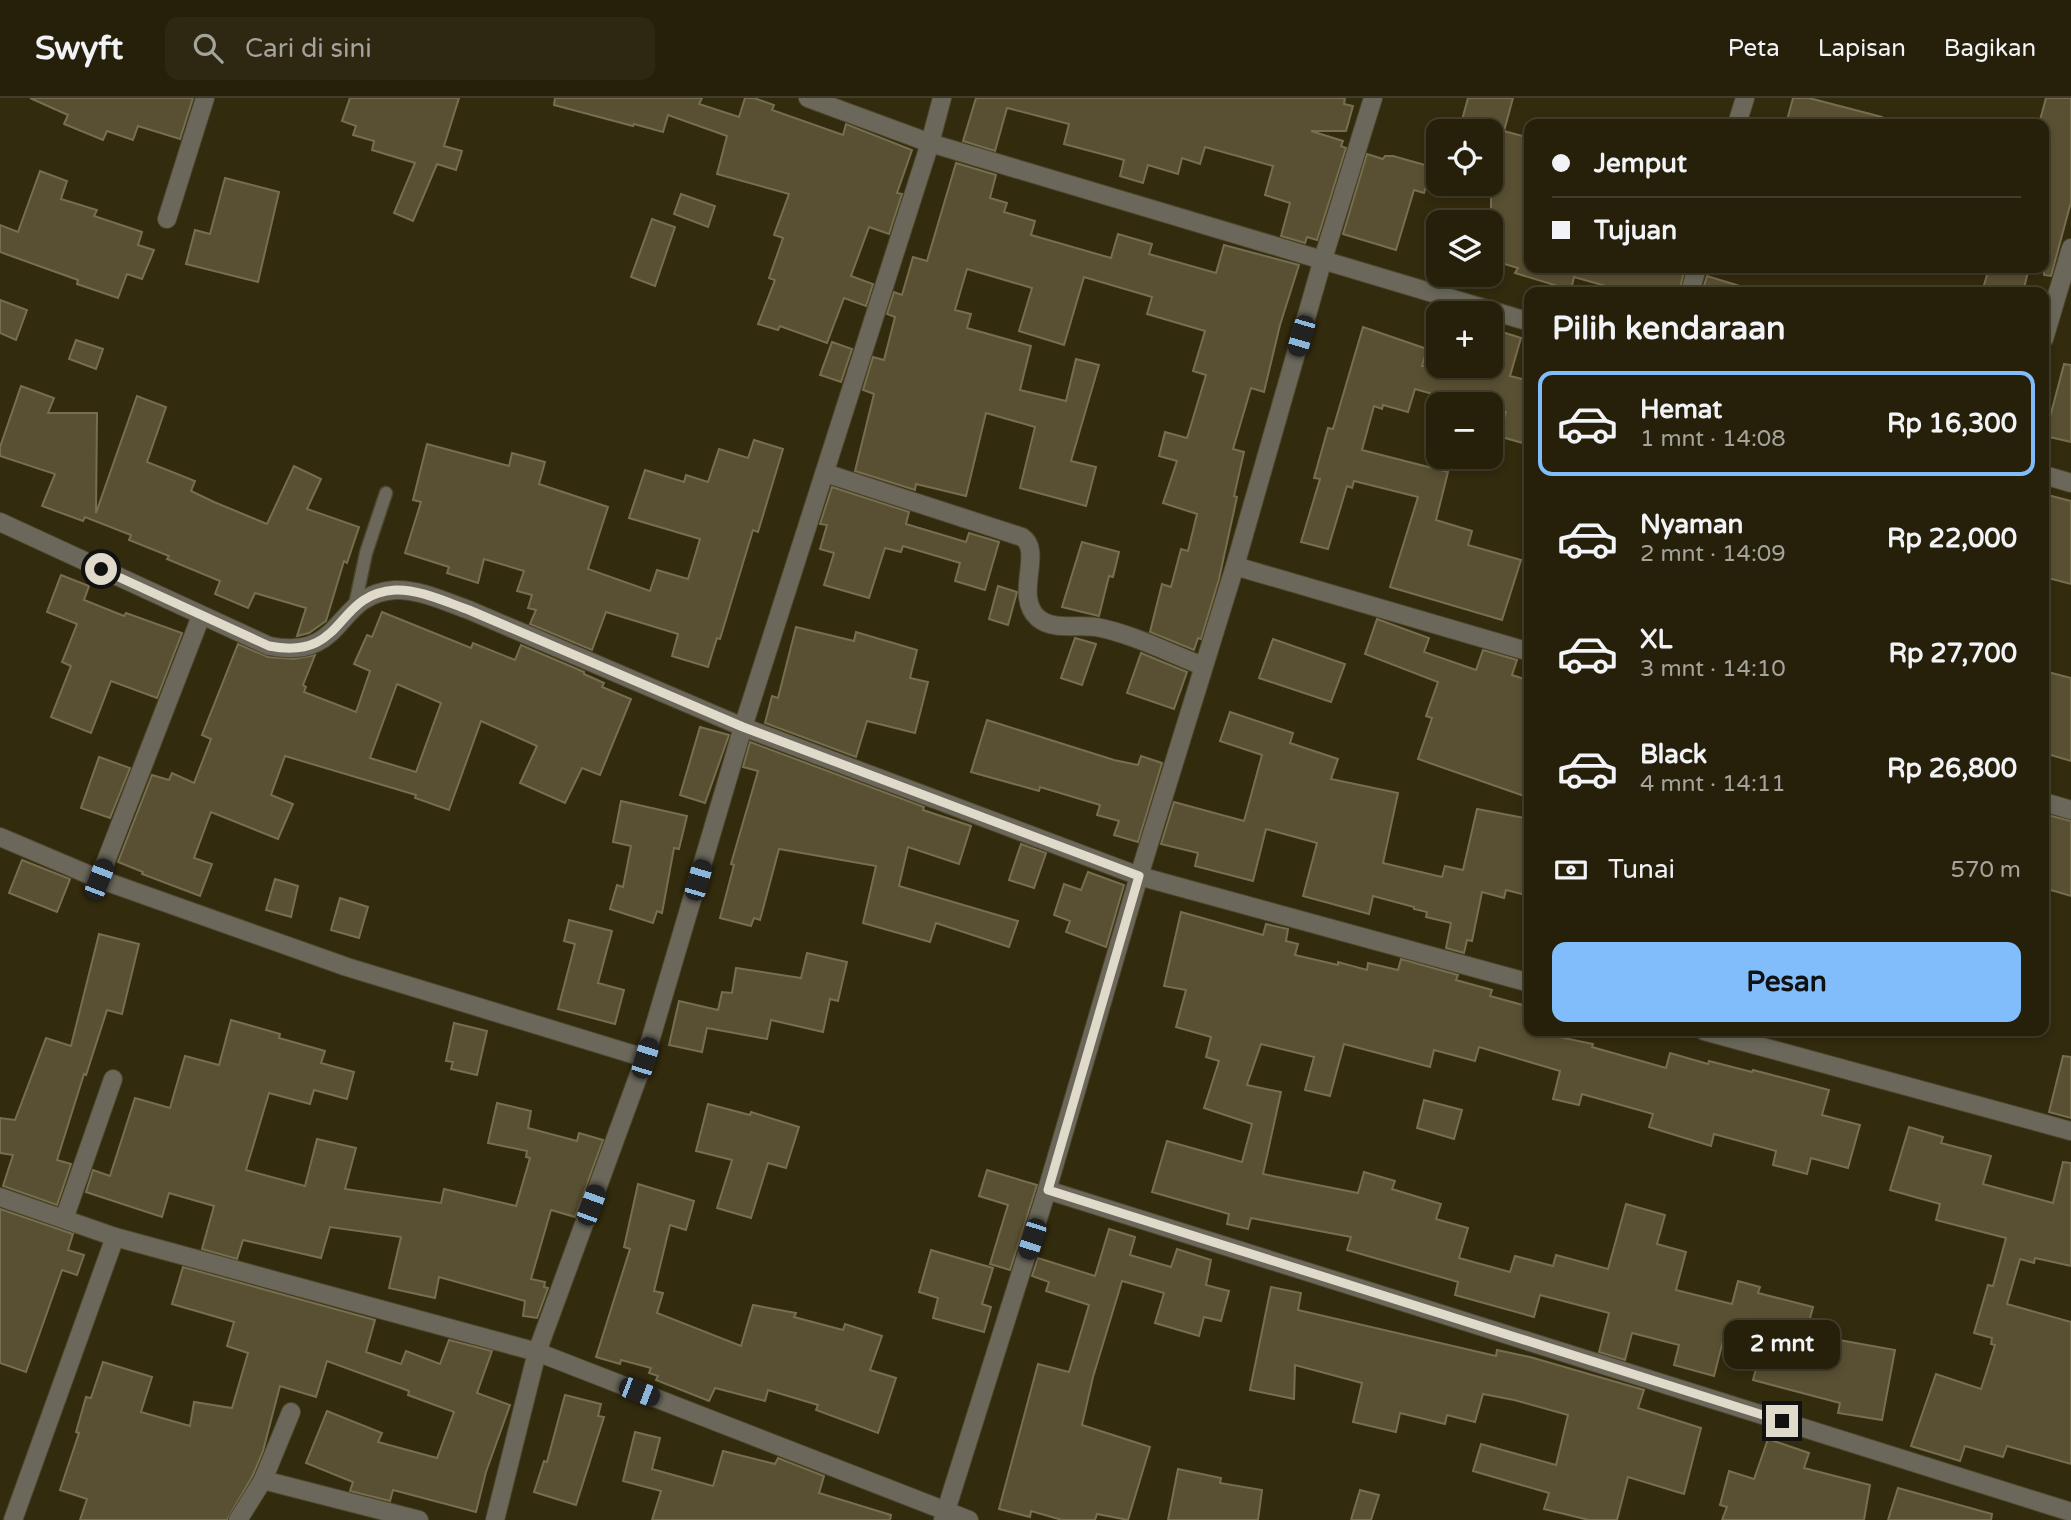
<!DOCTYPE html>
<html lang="id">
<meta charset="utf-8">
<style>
body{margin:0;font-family:"Varela Round",sans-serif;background:#2e2813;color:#f1f3f6;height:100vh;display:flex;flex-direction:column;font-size:26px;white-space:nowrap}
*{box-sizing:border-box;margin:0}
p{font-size:23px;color:#a4a39c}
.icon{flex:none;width:38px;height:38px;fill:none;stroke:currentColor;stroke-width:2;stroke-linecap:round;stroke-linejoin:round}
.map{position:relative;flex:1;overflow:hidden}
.sheet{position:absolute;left:1524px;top:189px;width:525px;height:749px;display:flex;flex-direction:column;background:#26200a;border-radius:14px;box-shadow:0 4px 10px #0003,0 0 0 2px #423e2b}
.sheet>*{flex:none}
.hud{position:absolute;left:1524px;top:21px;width:525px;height:154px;border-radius:14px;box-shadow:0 4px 10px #0003,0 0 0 2px #423e2b;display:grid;align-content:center;height:154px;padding:0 28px;background:#26200a}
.buttons{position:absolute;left:1426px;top:21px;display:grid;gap:14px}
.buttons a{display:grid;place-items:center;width:77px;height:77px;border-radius:14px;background:#26200a;box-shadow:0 4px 10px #0003,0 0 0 2px #423e2b;font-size:35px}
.end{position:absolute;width:32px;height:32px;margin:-16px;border:9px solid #dfdac9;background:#111;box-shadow:0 0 0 4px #111}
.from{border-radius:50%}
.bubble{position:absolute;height:49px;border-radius:14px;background:#26200a;box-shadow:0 4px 10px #0003,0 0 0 2px #423e2b;font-size:23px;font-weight:700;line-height:49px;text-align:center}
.car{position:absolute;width:21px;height:42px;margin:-21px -10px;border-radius:9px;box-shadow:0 0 5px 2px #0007;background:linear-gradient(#222 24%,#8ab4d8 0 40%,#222 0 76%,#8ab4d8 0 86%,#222 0)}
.hud b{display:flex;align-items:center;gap:24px;height:66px;font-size:26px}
.hud b+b{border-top:2px solid #423e2b}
.hud i{width:18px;height:18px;background:#f1f3f6}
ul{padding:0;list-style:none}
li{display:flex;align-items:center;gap:21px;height:105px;margin:0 14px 10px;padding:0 14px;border:4px solid transparent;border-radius:14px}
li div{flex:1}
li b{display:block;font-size:26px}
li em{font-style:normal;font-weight:700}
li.selected{border-color:#80bdfa}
li>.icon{width:63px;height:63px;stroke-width:1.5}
h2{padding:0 28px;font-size:32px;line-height:84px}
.pay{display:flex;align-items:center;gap:18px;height:77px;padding:0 28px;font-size:26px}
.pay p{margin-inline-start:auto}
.primary-button{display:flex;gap:14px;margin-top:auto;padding:14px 28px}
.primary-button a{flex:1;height:80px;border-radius:14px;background:#80bdfa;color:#111;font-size:28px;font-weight:700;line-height:80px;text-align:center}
header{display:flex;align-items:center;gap:42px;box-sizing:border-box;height:98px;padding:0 35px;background:#26200a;border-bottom:2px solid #423e2b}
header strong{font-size:33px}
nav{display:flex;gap:38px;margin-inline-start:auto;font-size:24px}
.search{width:490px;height:63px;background:#2e2813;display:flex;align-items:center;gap:18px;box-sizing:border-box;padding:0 24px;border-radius:14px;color:#a4a39c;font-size:26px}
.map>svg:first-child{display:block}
</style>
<header>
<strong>Swyft</strong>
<div class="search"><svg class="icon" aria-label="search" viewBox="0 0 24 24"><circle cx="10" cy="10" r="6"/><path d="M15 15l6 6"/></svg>Cari di sini</div>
<nav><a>Peta</a><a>Lapisan</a><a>Bagikan</a></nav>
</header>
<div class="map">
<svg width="2071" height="1422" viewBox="0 0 2071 1422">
<rect width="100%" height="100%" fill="#332b0e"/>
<g fill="#595033" stroke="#776e50" stroke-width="2" fill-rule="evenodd">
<path d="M30 0H193L180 41 138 28 133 42 107 33 103 42 64 26 68 17Z"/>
<path d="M350 0H459L444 48 462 53 456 72 437 66 413 123 394 115 415 65 372 52 374 43 353 37 356 28 342 23Z"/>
<path d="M555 0H702L699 6 739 19 745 0H754L774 7 772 12 843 37 846 26 912 52 897 95 902 96 889 136 869 129 851 178 873 186 866 208 844 200 827 245 780 228 778 232 758 226 775 182 769 180 783 140 774 137 789 96 717 76 727 38 668 17 663 34 634 26 633 28 554 7Z"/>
<path d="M976 0H1345L1344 6 1353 8 1346 33H1311L1343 43 1341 48 1346 50 1317 142 1307 139 1305 145 1281 138 1290 105 1265 97 1273 68 1205 49 1200 66 1182 60 1178 76 1148 67 1143 85 1120 78 1124 62 1064 46 1069 26 1007 10 995 53 963 43Z"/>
<path d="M1468 0H1513L1504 33 1530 40V170H1685L1679 194H1627L1574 179 1571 192 1515 175 1518 170 1491 162V33H1459Z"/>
<path d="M1793 0H1809L1882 19 1881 26H1786Z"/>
<path d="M2046 0H2071V104L2051 178 2044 177V26H2039Z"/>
<path d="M1367 56 1383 61 1385 58H1393L1432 69 1424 95 1414 92 1396 152 1343 136Z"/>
<path d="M956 65 996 77 990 100 1007 105 1004 114 1035 123 1031 137 1111 160 1118 136 1152 146 1149 156 1216 175 1224 147 1299 167 1280 227 1264 294 1251 290 1233 351 1244 354 1234 398 1237 399 1219 481 1201 541 1198 540 1194 552 1150 534 1162 486 1171 489 1181 451 1188 453 1197 416 1163 405 1177 363 1159 358 1165 334 1187 340 1206 277 1193 273 1205 233 1147 216 1152 199 1084 179 1064 247 1019 233 1032 190 967 171 955 212 971 216 967 230 1031 248 1020 292 1066 303 1076 261 1099 267 1071 363 1096 369 1086 408 1020 390 1035 329 986 315 966 398 916 386 915 392 855 373 874 296 863 292 873 259 884 262 895 219 887 216 894 194 902 197 913 159 927 163Z"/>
<path d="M40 73 67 83 61 101 97 112 94 118 142 134 138 147 154 152 142 181 127 176 118 200 77 186 78 182 0 154V127L18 134Z"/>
<path d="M225 80 279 94 258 184 186 166 195 132 210 136Z"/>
<path d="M681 96 715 108 708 129 674 116Z"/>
<path d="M652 121 675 129 655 188 631 179Z"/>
<path d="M1989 170H2029L2023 194H1982Z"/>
<path d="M1707 178 1743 189 1742 194H1702Z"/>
<path d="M0 202 27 212 16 242 0 235Z"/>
<path d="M1363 229 1427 251 1422 268H1491V249L1496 232 1521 240 1510 278 1530 283V347L1498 338 1506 314 1500 313 1497 324 1491 323V306H1468L1415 291 1408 314 1383 307 1382 311 1374 308 1362 352 1448 374 1436 422 1472 433 1468 447 1521 462 1502 522 1390 489 1418 399 1354 383 1352 390 1347 388 1328 451 1301 444 1320 381 1314 380 1328 330 1333 331Z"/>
<path d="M76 242 103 251 96 271 69 261Z"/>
<path d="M832 244 852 251 841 284 820 277Z"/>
<path d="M2064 266 2071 267V344L2045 338Z"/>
<path d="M21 288 54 300 48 315H97L96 415 137 298 166 309 147 364 195 383 191 393 214 404 267 426 294 368 321 381 307 411 359 429 347 465 344 463 326 523 309 535 297 538 306 510 255 495 248 510 215 496 220 483 167 461 169 458 129 442 131 437 85 419 83 423 42 408 55 376 0 358V349Z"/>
<path d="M754 342 783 351 758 434 753 432 720 541 717 540 708 569 672 558 678 536 606 514 592 552 530 526 536 512 528 510 532 497 517 493 524 473 484 461 478 485 447 475 449 469 405 455 421 404 413 402 427 346 509 368 512 355 545 364 539 386 608 409 588 471 650 493 657 472 688 481 700 441 629 420 645 372 684 384 686 377 708 384 719 351 748 360Z"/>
<path d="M832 389 909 414 906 426 966 444 969 435 999 444 985 492 955 483 960 465 903 448 901 454 885 450 869 500 824 487 834 455 820 451 827 427 820 426Z"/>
<path d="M2044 396 2071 403V486L2044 479Z"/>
<path d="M1082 444 1119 454 1113 479 1109 478 1099 518 1062 509Z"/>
<path d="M61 477 89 488 84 502 124 518 126 515 182 535 157 600 111 583 91 635 51 619 71 568 62 564 77 526 47 514Z"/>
<path d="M998 488 1017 494 1008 527 989 521Z"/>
<path d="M382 514 471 550 473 545 515 562 521 547 584 574V576L604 585 602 589 631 601 600 677 582 670 565 705 520 685 537 648 481 623 449 712 415 700 416 697 285 658 271 697 293 706 278 741 211 714 194 760 212 766 200 798 142 776 143 774 118 764 152 677 169 682 172 675 194 685 211 641 202 637 238 546 268 559 294 561 315 557 303 587 306 589 304 594 356 614 370 573 354 566 367 537 372 539ZM397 586 441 605 416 674 370 660Z"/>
<path d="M1377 521 1429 540 1424 554 1476 572 1483 552 1517 562 1512 577 1530 583V700L1418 661 1432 620 1426 618 1438 584 1365 556Z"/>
<path d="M796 529 854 543 856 534 917 552 910 580 928 584 915 635 867 623 856 659 765 625 772 598 778 600Z"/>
<path d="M1075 540 1096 546 1082 587 1061 580Z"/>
<path d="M1273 541 1345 566 1331 604 1259 580Z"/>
<path d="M1141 555 1187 574 1174 611 1127 595Z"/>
<path d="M2044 573 2071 580V663L2044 655Z"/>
<path d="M1230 614 1293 635 1290 645 1338 661 1331 681 1398 695 1383 765 1442 779 1445 768 1463 772 1477 711 1530 721V798L1506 792 1504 800 1482 794 1472 843 1467 842 1464 855 1446 850 1451 825 1426 819 1427 814 1414 811V809L1373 798 1369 816 1303 798 1317 745 1266 731 1253 783 1195 768 1198 755 1161 746 1174 704 1244 723 1262 657 1220 643Z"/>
<path d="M987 622 1114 662 1138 667 1141 658 1162 665 1138 744 1114 737 1119 723 1097 717 1100 707 1040 689 1039 693 971 674Z"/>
<path d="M700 629 729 637 705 705 680 697Z"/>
<path d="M750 644 924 709 923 712 971 728 959 766 908 749 899 788 1018 823 1009 849 936 825 930 844 863 825 876 768 779 751 760 822 754 820 751 828 720 820 734 767 731 766 758 673 743 669Z"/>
<path d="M99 659 130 670 110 720 81 710Z"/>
<path d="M621 703 687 718 679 751 674 750 662 815 657 813 653 825 610 811 617 787 623 789 631 748 613 744Z"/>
<path d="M2044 716 2071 723V798L2044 790Z"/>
<path d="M1021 746 1046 755 1034 790 1009 782Z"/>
<path d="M22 762 70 781 57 814 9 795Z"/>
<path d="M1088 774 1124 787 1106 849 1066 834 1070 823 1054 817 1064 786 1081 792Z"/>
<path d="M275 781 298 788 291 819 266 812Z"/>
<path d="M340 800 368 809 359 840 331 832Z"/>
<path d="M1181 814 1263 837 1266 826 1288 831 1286 843 1298 846 1295 857 1338 867V864L1367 872 1368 865 1398 872 1401 861 1458 877 1456 882 1492 892 1490 898 1530 909V933L1593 946 1592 949 1666 970 1670 955 1708 966 1709 963 1752 974 1753 972 1829 992 1822 1017 1860 1027 1848 1070 1811 1060 1807 1076 1773 1067 1776 1053 1714 1036 1711 1048 1649 1029 1653 1016 1582 996 1579 1007 1553 1001 1560 973 1479 949 1475 963 1434 952 1430 969 1344 946 1330 998 1305 992 1314 959 1261 946 1247 987 1281 994 1263 1076 1358 1095 1364 1074 1395 1083 1392 1091 1441 1106 1436 1121 1468 1130 1459 1160 1510 1174 1515 1158 1553 1168 1556 1157 1608 1171 1626 1106 1665 1117 1657 1146 1686 1154 1676 1192 1732 1206 1738 1183 1760 1189 1758 1195 1813 1209 1807 1232 1829 1237 1828 1240 1895 1252 1882 1322 1838 1315 1840 1305 1753 1282 1763 1245 1725 1235 1714 1278 1674 1267 1679 1247 1632 1235 1625 1262 1599 1254 1609 1215 1540 1197 1534 1219 1455 1197 1458 1184 1347 1152 1351 1139 1251 1120 1248 1131 1227 1126 1229 1116 1152 1094 1167 1043 1242 1064 1252 1026 1204 1010 1219 963 1206 959 1211 939 1176 929 1186 892 1164 888Z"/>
<path d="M569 822 612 833 598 885 624 892 615 926 558 911 575 846 564 843Z"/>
<path d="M99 836 139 846 122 916 107 912 86 977 84 976 57 1062 71 1066 57 1107 3 1088 13 1057 0 1055V1020L15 1022 46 940 71 948Z"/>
<path d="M807 855 847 864 838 903 830 901 823 934 771 922 767 941 707 930 702 954 669 947 679 903 718 912 722 894 732 895 736 870 801 880Z"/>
<path d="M231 922 280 936 279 940 325 953 321 965 354 974 347 1001 314 992 310 1006 269 995 246 1072 305 1088 317 1041 356 1050 345 1091 441 1105 444 1091 516 1108 530 1060 526 1059 527 1053 488 1045 497 1005 531 1013 528 1030 577 1043 579 1035 603 1042 575 1119 551 1112 531 1181 545 1184 544 1189 548 1190 537 1220 523 1218 525 1203 439 1179 435 1200 389 1190 401 1139 330 1129 321 1160 243 1142 237 1161 202 1151 214 1108 169 1095 162 1119 86 1094 93 1072 110 1078 135 1000 170 1010 185 958 219 967Z"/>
<path d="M454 925 487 933 477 977 451 971 453 964 446 963Z"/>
<path d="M2063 958 2071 959V1020L2049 1014Z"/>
<path d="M1424 1002 1462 1012 1454 1041 1417 1030Z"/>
<path d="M708 1006 750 1017 751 1014 799 1029 786 1070 768 1065 751 1120 717 1110 732 1062 696 1053Z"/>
<path d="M1909 1029 1943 1039 1941 1045 1991 1058 1983 1086 2053 1105 2063 1064 2071 1065V1168L2035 1160 2034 1165 2020 1161 2007 1206 2071 1224V1366L2007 1348 2003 1359 1965 1348 1960 1363 1911 1348 1936 1276 1981 1291 1995 1247 1991 1246 1992 1240 1974 1235 1988 1187 1993 1188 2006 1140 1936 1122 1940 1106 1890 1092Z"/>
<path d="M987 1072 1037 1087 1010 1172 990 1166 1008 1107 979 1098Z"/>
<path d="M638 1086 694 1103 686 1132 670 1127 654 1193 663 1195 657 1215 741 1248 753 1207 796 1215 794 1219 843 1232 845 1226 882 1238 870 1272 896 1280 878 1335 816 1312 818 1307 768 1292 765 1303 715 1290 709 1303 656 1282 658 1278 649 1275 651 1270 621 1262 620 1266 596 1259 630 1151 624 1149Z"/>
<path d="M0 1111 73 1136 68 1152 84 1157 77 1177 62 1172 26 1274 0 1265Z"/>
<path d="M1109 1131 1135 1139 1130 1157 1171 1169 1177 1151 1211 1162 1206 1187 1229 1193 1221 1223 1204 1219 1199 1238 1155 1225 1164 1195 1122 1183 1093 1279 1082 1327 1150 1349 1128 1422 1097 1416 1095 1422H1062L1031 1413 1030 1419 999 1411 1038 1266 1069 1274 1089 1207 1046 1193 1049 1184 1032 1178 1038 1160 1095 1178Z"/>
<path d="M931 1152 993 1170 982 1206 991 1209 984 1234 933 1220 938 1200 919 1194Z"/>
<path d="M183 1169 375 1222 366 1254 401 1266 406 1253 440 1266 449 1242 492 1253 477 1295 510 1307 486 1374 476 1414 393 1392 390 1403 350 1393 353 1384 306 1365 327 1313 382 1335 378 1344 437 1360 454 1314 408 1297 409 1293 327 1263 316 1299 280 1288 263 1353 253 1377 227 1422H80L87 1401 60 1392 79 1335 76 1334 86 1299 91 1300 103 1264 152 1279 141 1314 190 1328 194 1304 232 1310 248 1255 227 1248 234 1224 172 1206Z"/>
<path d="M1271 1189 1301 1195 1298 1212 1496 1258 1497 1252 1530 1259 1644 1292 1638 1310 1701 1330 1684 1396 1628 1379 1617 1422H1589L1544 1411 1549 1395 1473 1373 1481 1346 1556 1367 1568 1317 1514 1302 1483 1296 1475 1324 1447 1317 1445 1326 1400 1315 1396 1334 1353 1324 1362 1285 1295 1267 1294 1301 1250 1292Z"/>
<path d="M565 1297 601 1306 598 1318 604 1319 576 1407 534 1394 544 1363 547 1364Z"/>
<path d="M635 1334 660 1340 652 1371 713 1388 723 1353 775 1366 778 1360 824 1378 819 1395 891 1417 890 1422H652L661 1393 623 1383Z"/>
<path d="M1768 1341 1809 1355 1804 1370 1870 1387 1864 1422H1722L1727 1409 1720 1407 1729 1373 1754 1381Z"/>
<path d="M1178 1371 1221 1380 1220 1385 1262 1392 1258 1422H1168Z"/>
<path d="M1898 1390 1992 1416 1991 1422H1888Z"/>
<path d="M1360 1392 1379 1397 1371 1422H1351Z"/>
</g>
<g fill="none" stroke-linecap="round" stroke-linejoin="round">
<g stroke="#4f472c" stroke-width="15">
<path id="service" d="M355 507 366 455 386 395"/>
</g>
<g stroke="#4f472c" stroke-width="20">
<g id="minor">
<path d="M808 0 930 45 1530 224"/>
<path d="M1737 26 1745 0"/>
<path d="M167 121 205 0"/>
<path d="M1690 194 1697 170"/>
<path d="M2044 241 2071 150"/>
<path d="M825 375 1022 439C1044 453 1013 498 1038 520 1053 533 1078 526 1096 529 1133 536 1169 555 1203 568"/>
<path d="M2044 377 2071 385"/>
<path d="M0 424 269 548C347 563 333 496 395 492 419 491 446 504 469 512L743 629 1139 778 1530 885"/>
<path d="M1235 468 1530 554"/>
<path d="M2044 704 2071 712"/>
<path d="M0 739 99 781 347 869 645 960"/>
<path d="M99 781 201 518"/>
<path d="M1704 933 2071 1033"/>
<path d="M1047 1092 2071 1414"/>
<path d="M0 1099 115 1139 537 1254 969 1422"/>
<path d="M64 1121 113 981"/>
<path d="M263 1382 419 1422"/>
<path d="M13 1422 115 1139"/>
<path d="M238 1422 263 1382 291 1314"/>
<path d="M495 1422 537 1254 645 960 743 629 930 45 942 0"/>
<path d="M943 1422 1047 1092 1139 778 1235 468 1323 161 1373 0"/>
</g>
</g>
<use href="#service" stroke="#6b685b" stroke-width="12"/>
<use href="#minor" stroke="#6b685b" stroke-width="18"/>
</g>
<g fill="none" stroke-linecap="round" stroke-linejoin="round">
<path stroke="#dfdac9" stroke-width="9" d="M101 471 269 548C347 563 333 496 395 492 419 491 446 504 469 512L743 629 1139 778 1048 1092 1782 1323"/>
</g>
</svg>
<div class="buttons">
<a><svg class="icon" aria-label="locate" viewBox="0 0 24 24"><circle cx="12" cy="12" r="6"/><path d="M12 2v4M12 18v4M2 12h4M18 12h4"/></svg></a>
<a><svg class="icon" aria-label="layers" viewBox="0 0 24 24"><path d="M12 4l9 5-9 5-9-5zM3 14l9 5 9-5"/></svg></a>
<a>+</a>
<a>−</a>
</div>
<i class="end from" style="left:101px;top:471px"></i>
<i class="end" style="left:1782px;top:1323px"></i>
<div class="bubble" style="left:1724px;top:1222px;width:116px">2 mnt</div>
<i class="car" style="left:1301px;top:238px;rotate:196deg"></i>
<i class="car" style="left:99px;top:781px;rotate:21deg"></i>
<i class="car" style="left:698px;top:782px;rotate:16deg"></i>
<i class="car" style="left:645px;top:960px;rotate:17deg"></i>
<i class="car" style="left:591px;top:1107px;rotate:20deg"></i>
<i class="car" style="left:1032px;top:1141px;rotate:198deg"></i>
<i class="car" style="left:639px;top:1294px;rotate:111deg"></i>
<div class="hud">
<b><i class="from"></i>Jemput</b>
<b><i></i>Tujuan</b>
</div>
<section class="sheet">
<h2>Pilih kendaraan</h2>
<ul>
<li class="selected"><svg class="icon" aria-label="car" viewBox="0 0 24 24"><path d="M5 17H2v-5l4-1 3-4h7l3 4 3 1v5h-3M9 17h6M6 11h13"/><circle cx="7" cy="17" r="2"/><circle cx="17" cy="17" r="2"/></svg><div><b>Hemat</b><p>1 mnt · 14:08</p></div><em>Rp 16,300</em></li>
<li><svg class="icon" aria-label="car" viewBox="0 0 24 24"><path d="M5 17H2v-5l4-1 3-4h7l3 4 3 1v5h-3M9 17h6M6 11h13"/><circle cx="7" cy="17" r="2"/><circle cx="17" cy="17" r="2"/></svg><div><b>Nyaman</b><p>2 mnt · 14:09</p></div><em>Rp 22,000</em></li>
<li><svg class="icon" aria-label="car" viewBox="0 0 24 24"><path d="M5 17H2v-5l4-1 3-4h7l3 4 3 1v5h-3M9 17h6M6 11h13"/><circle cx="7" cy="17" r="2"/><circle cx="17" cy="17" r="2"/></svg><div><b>XL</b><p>3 mnt · 14:10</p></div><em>Rp 27,700</em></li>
<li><svg class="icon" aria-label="car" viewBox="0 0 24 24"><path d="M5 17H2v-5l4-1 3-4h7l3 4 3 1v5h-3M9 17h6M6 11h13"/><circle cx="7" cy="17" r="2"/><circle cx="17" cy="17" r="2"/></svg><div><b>Black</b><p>4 mnt · 14:11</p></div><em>Rp 26,800</em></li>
</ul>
<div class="pay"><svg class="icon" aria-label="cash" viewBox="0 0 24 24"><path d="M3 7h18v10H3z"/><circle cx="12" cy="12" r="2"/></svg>Tunai<p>570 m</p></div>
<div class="primary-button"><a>Pesan</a></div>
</section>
</div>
